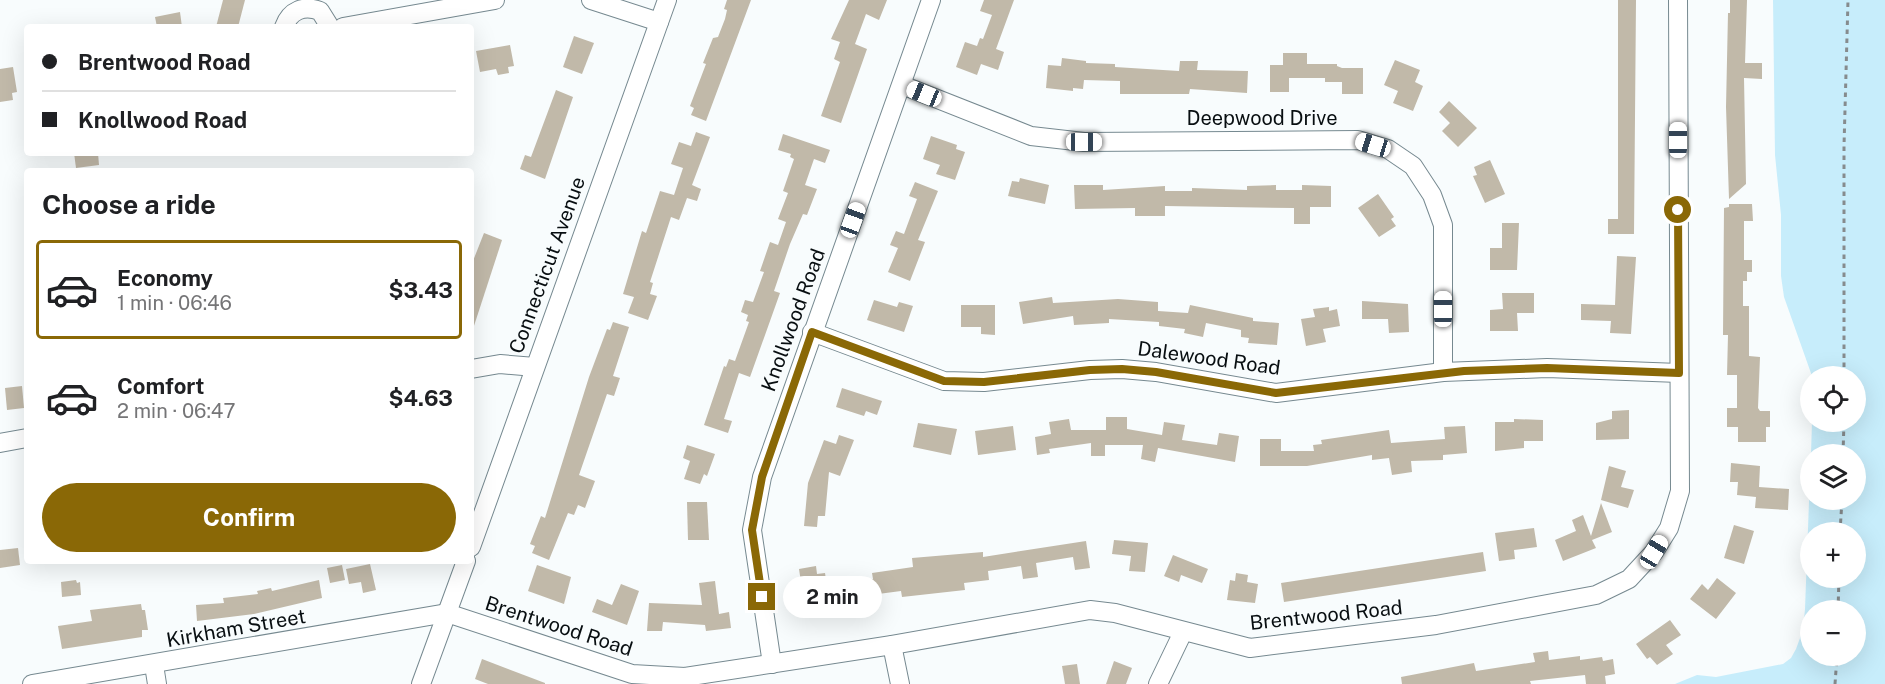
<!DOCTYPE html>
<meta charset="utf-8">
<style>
body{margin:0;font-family:"Public Sans",sans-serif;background:#f2f2f2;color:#202124;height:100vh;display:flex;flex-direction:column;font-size:22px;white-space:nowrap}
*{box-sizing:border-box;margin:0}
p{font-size:20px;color:#757577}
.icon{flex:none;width:33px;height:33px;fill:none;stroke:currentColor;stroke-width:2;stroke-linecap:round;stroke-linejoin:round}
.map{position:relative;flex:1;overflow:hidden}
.panel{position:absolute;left:24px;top:168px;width:450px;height:396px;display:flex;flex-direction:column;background:#fff;border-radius:6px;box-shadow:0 6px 24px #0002}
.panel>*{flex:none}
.top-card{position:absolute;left:24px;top:24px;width:450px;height:132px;border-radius:6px;box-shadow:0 6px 24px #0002;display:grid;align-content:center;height:132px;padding:0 18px;background:#fff}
.fabs{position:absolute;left:1800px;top:366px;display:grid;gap:12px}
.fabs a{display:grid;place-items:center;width:66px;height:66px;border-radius:50%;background:#fff;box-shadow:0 6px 24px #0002;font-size:30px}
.end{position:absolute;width:27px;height:27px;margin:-14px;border:8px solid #8a6806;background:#fff;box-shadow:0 0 0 3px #fff}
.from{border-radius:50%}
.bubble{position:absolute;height:42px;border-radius:21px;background:#fff;box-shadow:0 6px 24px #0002;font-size:20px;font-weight:700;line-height:42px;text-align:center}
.car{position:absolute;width:18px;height:36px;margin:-18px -9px;border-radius:8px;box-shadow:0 0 4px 2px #0007;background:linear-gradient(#fff 24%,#345 0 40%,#fff 0 76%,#345 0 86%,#fff 0)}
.top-card b{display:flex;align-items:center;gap:21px;height:57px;font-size:22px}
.top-card b+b{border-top:2px solid #e0e0e0}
.top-card i{width:15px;height:15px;background:#202124}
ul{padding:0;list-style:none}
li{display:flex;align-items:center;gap:18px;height:99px;margin:0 12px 9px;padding:0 6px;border:3px solid transparent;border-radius:6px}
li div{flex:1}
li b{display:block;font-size:22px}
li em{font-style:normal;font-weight:700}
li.current{border-color:#8a6806}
li>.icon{width:54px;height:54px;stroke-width:1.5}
h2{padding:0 18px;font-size:27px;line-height:72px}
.action{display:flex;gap:12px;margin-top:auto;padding:12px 18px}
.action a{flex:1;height:69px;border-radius:36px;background:#8a6806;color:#fff;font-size:24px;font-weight:700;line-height:69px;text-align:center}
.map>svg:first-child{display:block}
</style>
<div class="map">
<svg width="1885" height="684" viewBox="0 0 1885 684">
<rect width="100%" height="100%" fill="#f8fcfd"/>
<path fill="#c7edfb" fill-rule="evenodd" d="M1773 0H1885V684H1675L1697 675 1716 677 1783 664 1791 658 1796 649 1803 630 1805 609 1810 475V500H1856V454H1811L1812 422H1856V376H1812L1784 297 1781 276V215L1775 155ZM1810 532H1856V578H1810ZM1810 610H1856V656H1810Z"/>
<g fill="#c1b9a9">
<path d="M223 0H245L238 27H216Z"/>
<path d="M727 0H751L706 121 691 115 694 108 690 106 706 64 703 63 713 38 718 37 725 19 727 10 724 9Z"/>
<path d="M849 0H887L879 20 866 14 855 44 867 49 841 123 821 116 840 62 834 59 840 42 831 39Z"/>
<path d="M984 0H1014L996 49 1004 52 998 70 981 64 977 75 956 67 965 42 977 46 980 38 983 39 992 15 980 11Z"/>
<path d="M1618 0H1636L1634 234H1608V219H1618Z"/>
<path d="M1730 0H1747L1745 63H1762V79L1744 78 1746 184 1729 199 1726 107 1728 13H1730Z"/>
<path d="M180 12 182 27H157L155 17Z"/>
<path d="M574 36 594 43 582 74 563 67Z"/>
<path d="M510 45 514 66 508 67 509 73 498 75 496 69 480 72 476 51Z"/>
<path d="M1283 53H1307V64H1337V66L1342 68H1363V94H1342V82H1325V78H1289V92H1270V65H1283Z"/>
<path d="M1062 58 1086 61V63L1115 64V67L1179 71 1180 61H1198L1197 70 1248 71 1247 93 1190 89 1189 94H1120V81L1084 80 1083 89 1073 88V91L1046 88 1048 65 1061 66Z"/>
<path d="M1395 60 1420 70 1415 82 1423 86 1413 111 1393 103 1398 91 1384 85Z"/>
<path d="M13 67 17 92 12 93 13 100 0 102V69Z"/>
<path d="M556 90 573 97 545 179 520 169 525 155 531 157Z"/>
<path d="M1449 101 1477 128 1458 147 1442 131 1450 123 1439 112Z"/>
<path d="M696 132 710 137 692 185 701 189 697 201 687 198 679 220 671 217 650 282 653 283 650 294 657 296 648 320 628 313 634 297 623 294 642 231 646 233 660 191 674 195 683 168 671 164 679 142 691 146Z"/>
<path d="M783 134 830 150 825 163 814 159 805 185 817 189 807 215 803 214 790 244 774 291 780 293 750 377 739 373 724 419 732 421 728 433 704 425 724 366 726 367 729 359 735 361 749 322 746 321 748 315 741 312 745 300 753 302 764 272 760 271 770 242 778 245 786 222 778 219 788 193 783 191 794 159 790 157 791 154 778 150Z"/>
<path d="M931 136 957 145 956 149 965 152 955 180 936 174 940 165 923 159Z"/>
<path d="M74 153H98L99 165 76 168Z"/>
<path d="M1490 160 1505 194 1485 203 1473 176 1477 175 1474 167Z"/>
<path d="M1020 178 1049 185 1045 204 1008 196 1012 181 1019 182Z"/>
<path d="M915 182 938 191 918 240 925 242 910 281 888 272 898 248 890 245 896 231 904 234 917 199 909 196Z"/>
<path d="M1074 185H1103V190L1165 186V191H1192V188L1247 190V186L1276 185V190H1302V185L1331 186V207H1310V224H1294V208L1165 206V216H1135V208L1075 209Z"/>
<path d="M1378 194 1394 217 1391 219 1396 226 1379 237 1358 208Z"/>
<path d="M1729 204H1752L1753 221H1744V260H1752V272H1747V281H1743V306H1749V356L1760 357 1758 408 1760 411H1770V427H1766V442H1738V427H1727V408H1737V375H1727L1728 335H1723L1724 208 1729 207Z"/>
<path d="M1502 223H1519L1517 270H1490V248H1502Z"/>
<path d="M484 233 502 240 472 332 471 266Z"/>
<path d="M1617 256 1636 257 1631 334 1610 333 1611 321 1581 320V304L1615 305Z"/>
<path d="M1502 293H1534V313H1517L1518 331H1490V310L1503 309Z"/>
<path d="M1052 297 1053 303 1118 299 1158 302V311L1188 313 1190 305 1253 318V321L1279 323 1277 345 1248 343 1249 338 1241 337V330L1206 323 1203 337 1184 333 1185 329 1159 326V322L1109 319V323L1074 325 1073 316 1023 324 1019 302Z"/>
<path d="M874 300 897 307 899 302 913 306 904 332 867 320Z"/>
<path d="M1362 301 1408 304 1409 332 1389 333 1388 319H1362Z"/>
<path d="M961 305H995V335L981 334V327H961Z"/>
<path d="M1329 307V311L1337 309 1340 326 1323 329 1326 342 1306 346 1301 319 1315 317 1313 309Z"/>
<path d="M613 322 629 327 613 376 620 378 614 396 607 394 579 475 595 481 585 508 578 505 574 515 568 513 549 560 532 553 535 546 530 544 541 516 545 518 589 377 607 329 610 330Z"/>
<path d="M22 386 24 408 7 410 5 388Z"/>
<path d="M842 388 882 401 877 415 866 411 864 416 836 407Z"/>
<path d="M1629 410V439L1596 440V423L1612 419V411Z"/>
<path d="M1106 417H1127V429L1162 435 1164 422 1185 425 1182 440 1217 445 1219 433 1239 436 1235 462 1158 448 1155 462 1141 459 1143 445H1105V456H1091V443L1049 449 1050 453 1037 455 1035 437 1051 434 1049 422 1069 419 1071 430H1106Z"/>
<path d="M1514 419 1543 420V441H1524V448L1495 451V422H1514Z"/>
<path d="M918 423 957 429 951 455 913 447Z"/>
<path d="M1013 426 1016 450 978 455 975 431Z"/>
<path d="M1465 426 1467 453 1443 455V460L1411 461 1412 472 1392 475 1389 458 1372 460V455L1307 466H1260V439H1281V451H1314L1313 445 1322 444 1321 440 1389 430 1391 443 1445 439 1444 427Z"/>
<path d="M839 435 854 440 840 476 829 472 825 516H818L817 527 804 526 808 483 824 440 836 444Z"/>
<path d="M687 445 715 454 707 476 704 474 700 484 684 479 690 461 683 458Z"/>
<path d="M1731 463 1760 466 1759 487 1789 489 1788 510 1755 508 1756 497 1737 495 1738 482H1730Z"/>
<path d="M1609 466 1626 471 1621 487 1634 490 1628 508 1601 500Z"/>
<path d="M687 502H707L709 540H688Z"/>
<path d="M1601 503 1612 532 1592 540 1596 548 1563 561 1555 540 1576 531 1572 520 1583 515 1591 536Z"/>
<path d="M1734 525 1754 531 1744 564 1724 558Z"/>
<path d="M1534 528 1537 547 1514 550 1515 559 1499 561 1495 533Z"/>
<path d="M1114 540 1148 543 1145 572 1129 571 1131 556 1112 554Z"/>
<path d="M1086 541 1090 568 1075 570 1073 557 1036 563 1038 577 1023 579 1021 566 988 571 989 580 964 583 965 590 902 597 901 591 863 596 864 607 806 615 799 569 816 566 817 574 825 573 827 586 873 579 872 573 913 567 912 558 983 552V557Z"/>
<path d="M18 548 20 565 0 568V550Z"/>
<path d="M1483 552 1486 571 1284 602 1281 583Z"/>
<path d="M1173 555 1208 569 1202 583 1181 575 1179 582 1164 576Z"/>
<path d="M370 564 376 590 363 593 361 582 349 584 346 569Z"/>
<path d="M342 565 345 580 330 583 327 568Z"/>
<path d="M537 565 571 577 564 604 528 591Z"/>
<path d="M1236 573 1248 575 1247 582 1258 584 1255 603 1227 600 1230 580 1235 581Z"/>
<path d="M1717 578 1736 593 1716 619 1690 599 1702 584 1708 590Z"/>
<path d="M76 580 77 583 80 582 81 595 62 597 61 582Z"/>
<path d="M319 580 322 598 254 614 197 621 196 605 224 603 223 598 258 594 257 591 271 588 272 591Z"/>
<path d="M715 581 719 614 729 612 731 628 706 631 705 625 663 622 662 631H647L649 603 702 605 699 583Z"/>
<path d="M621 584 639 591 627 625 592 612 597 599 612 605Z"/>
<path d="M141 604 142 610H145L148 630H142V637L62 649 58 626 92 621 90 610Z"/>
<path d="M1670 620 1681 635 1666 645 1673 654 1657 665 1650 657 1647 659 1636 644Z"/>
<path d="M1548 651 1549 660 1580 656V660L1602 657 1603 661 1613 659 1615 674 1605 676 1606 684H1586L1585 675 1530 681 1531 684H1402L1401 677 1474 663 1476 671 1535 662 1533 653Z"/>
<path d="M482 659 545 683V684H488L475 679Z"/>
<path d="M1114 661 1132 668 1126 684H1106Z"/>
<path d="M1077 664 1080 684H1065L1062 666Z"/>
</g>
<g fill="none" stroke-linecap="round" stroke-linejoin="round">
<g stroke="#768990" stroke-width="20">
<g id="minor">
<path d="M591 0 659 22"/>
<path d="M284 27C290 10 304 5 320 11L330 27"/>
<path d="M343 27 495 0"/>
<path d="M902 85 1031 136 1084 142 1358 140 1388 149 1413 166 1432 195 1443 225V372"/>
<path d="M812 332 944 381 984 382 1090 370 1122 369 1156 372 1276 393 1443 372 1547 368 1679 373"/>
<path d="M471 369 500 364 535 367"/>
<path d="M0 443 27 438"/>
<path d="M471 547 667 0"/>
<path d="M892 645 900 684"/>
<path d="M772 664 752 530 762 477 931 0"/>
<path d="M154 665 157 684"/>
<path d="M32 684 447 613 632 674 685 677 892 645 1090 610 1115 613 1250 648 1436 625 1596 595 1629 579 1654 552 1669 528 1680 491 1678 0"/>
<path d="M421 684 466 561"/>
<path d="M1158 684 1183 632"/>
</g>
</g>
<g stroke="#868b8d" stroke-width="3" stroke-dasharray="4.5 4.5" stroke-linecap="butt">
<path d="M1844 376V146L1848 0"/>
<path d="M1843 454 1844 422"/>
<path d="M1840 532 1842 500"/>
<path d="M1838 610 1839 578"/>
<path d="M1835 684 1837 656"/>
</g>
<use href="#minor" stroke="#fff" stroke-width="18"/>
</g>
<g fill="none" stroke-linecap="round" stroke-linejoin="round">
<path stroke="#8a6806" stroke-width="8" d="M762 597 752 530 762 477 812 332 944 381 984 382 1090 370 1122 369 1156 372 1276 393 1464 371 1547 368 1679 373 1678 210"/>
</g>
<g text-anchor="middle" stroke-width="5" stroke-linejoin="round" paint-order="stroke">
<g font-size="20" fill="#080e11" stroke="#f8fcfd">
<text x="1262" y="125">Deepwood Drive</text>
<text transform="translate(547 265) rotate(-70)" y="7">Connecticut Avenue</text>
<text transform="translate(793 320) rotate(-70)" y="7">Knollwood Road</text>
<text transform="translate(1209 358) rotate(8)" y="7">Dalewood Road</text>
<text transform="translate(1326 615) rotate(-6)" y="7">Brentwood Road</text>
<text transform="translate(559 626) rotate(18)" y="7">Brentwood Road</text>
<text transform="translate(236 628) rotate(-10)" y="7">Kirkham Street</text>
</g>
</g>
</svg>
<div class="fabs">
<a><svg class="icon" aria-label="locate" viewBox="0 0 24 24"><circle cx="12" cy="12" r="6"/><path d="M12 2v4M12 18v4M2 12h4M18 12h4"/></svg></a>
<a><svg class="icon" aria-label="layers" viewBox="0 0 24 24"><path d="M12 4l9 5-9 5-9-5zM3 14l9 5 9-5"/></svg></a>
<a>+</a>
<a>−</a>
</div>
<i class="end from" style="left:1678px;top:210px"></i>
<i class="end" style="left:762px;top:597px"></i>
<div class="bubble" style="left:783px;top:576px;width:99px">2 min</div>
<i class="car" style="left:924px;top:94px;rotate:292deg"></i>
<i class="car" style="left:1678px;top:140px;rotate:0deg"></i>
<i class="car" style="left:1084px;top:142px;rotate:90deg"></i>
<i class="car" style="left:1373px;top:145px;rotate:287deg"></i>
<i class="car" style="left:853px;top:220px;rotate:20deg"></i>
<i class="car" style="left:1443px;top:309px;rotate:0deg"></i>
<i class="car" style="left:1654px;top:552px;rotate:31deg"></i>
<div class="top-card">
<b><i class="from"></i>Brentwood Road</b>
<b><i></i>Knollwood Road</b>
</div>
<section class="panel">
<h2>Choose a ride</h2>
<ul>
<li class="current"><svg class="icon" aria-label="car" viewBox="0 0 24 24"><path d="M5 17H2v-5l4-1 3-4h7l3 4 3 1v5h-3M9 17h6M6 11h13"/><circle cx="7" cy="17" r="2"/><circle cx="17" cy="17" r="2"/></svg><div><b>Economy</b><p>1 min · 06:46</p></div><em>$3.43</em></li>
<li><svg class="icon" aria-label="car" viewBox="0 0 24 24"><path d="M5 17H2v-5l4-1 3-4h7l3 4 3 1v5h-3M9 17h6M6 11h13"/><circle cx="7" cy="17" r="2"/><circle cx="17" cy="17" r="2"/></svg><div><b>Comfort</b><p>2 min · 06:47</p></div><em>$4.63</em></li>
</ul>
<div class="action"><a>Confirm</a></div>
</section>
</div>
